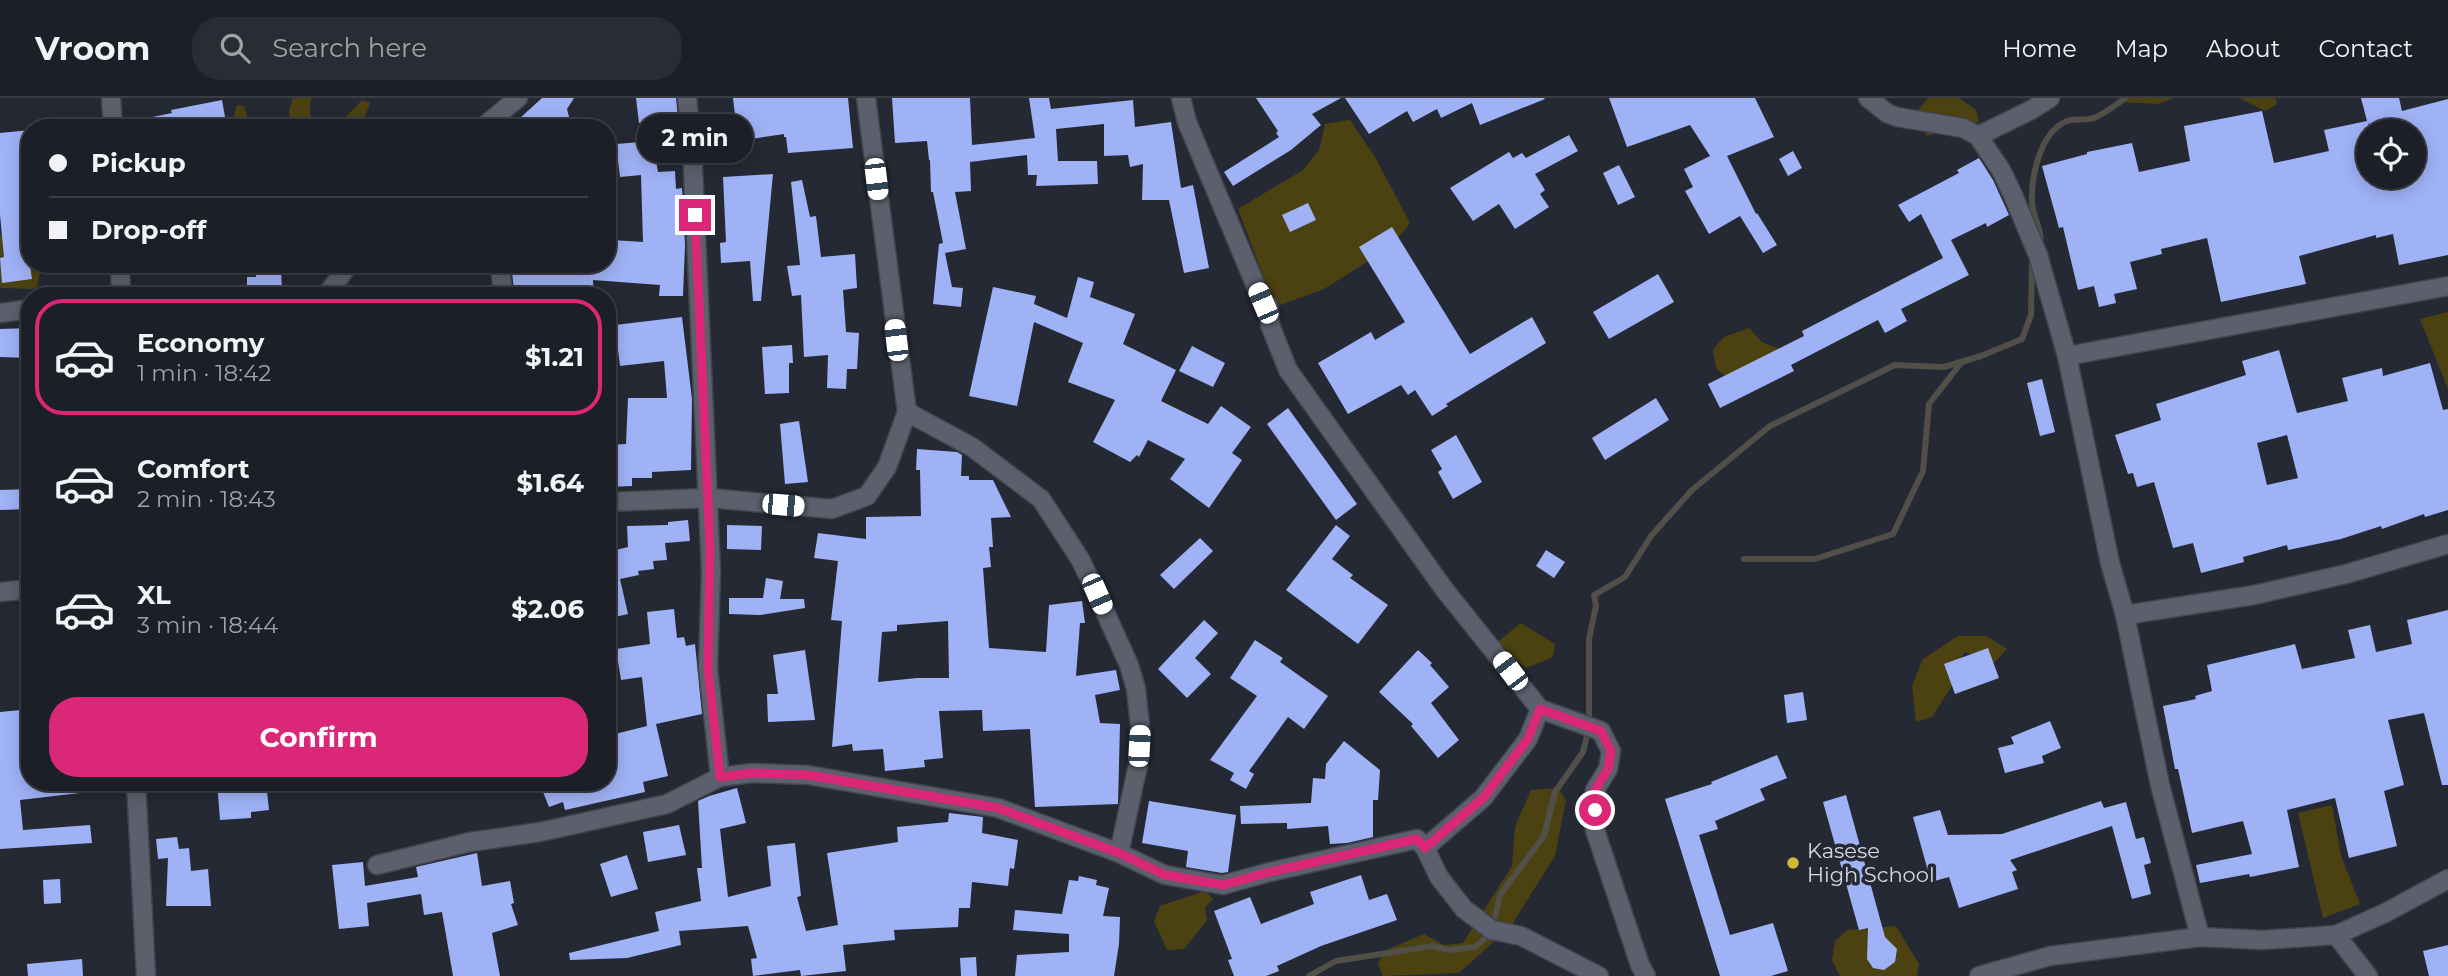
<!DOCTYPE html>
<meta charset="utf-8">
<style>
body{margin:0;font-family:Montserrat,sans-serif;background:#292c33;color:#f1f3f6;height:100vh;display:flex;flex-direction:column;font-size:26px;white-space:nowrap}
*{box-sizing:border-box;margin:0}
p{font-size:23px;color:#a0a2a7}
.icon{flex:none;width:38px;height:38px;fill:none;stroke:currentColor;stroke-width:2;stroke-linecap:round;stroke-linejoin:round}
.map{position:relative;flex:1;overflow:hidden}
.sheet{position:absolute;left:21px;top:189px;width:595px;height:504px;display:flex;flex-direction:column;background:#1c1f27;border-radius:28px;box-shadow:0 4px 18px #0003,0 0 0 2px #3a3d44}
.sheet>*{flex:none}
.banner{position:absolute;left:21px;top:21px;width:595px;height:154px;border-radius:28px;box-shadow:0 4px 18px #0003,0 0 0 2px #3a3d44;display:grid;align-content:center;height:154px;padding:0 28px;background:#1c1f27}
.buttons{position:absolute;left:2356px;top:21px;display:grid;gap:14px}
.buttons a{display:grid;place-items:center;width:70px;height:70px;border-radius:50%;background:#1c1f27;box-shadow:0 4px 18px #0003,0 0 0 2px #3a3d44;font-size:35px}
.end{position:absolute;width:32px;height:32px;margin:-16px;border:9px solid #db2777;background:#fff;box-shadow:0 0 0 4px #fff}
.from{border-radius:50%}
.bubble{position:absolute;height:49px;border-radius:24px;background:#1c1f27;box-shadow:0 4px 18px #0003,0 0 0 2px #3a3d44;font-size:23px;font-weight:700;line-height:49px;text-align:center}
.car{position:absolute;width:21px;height:42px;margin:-21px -10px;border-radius:9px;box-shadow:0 0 5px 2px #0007;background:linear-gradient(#fff 24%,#345 0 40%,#fff 0 76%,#345 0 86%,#fff 0)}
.banner b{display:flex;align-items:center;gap:24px;height:66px;font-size:26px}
.banner b+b{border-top:2px solid #3a3d44}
.banner i{width:18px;height:18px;background:#f1f3f6}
ul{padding:12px 0 0;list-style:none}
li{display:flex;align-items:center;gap:21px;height:116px;margin:0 14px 10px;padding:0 14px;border:4px solid transparent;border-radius:28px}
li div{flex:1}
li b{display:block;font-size:26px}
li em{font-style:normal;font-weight:700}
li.selected{border-color:#db2777}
li>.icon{width:63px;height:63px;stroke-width:1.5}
.action{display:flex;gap:14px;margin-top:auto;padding:14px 28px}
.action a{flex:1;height:80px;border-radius:28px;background:#db2777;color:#fff;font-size:28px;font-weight:700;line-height:80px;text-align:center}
header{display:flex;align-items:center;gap:42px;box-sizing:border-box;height:98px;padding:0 35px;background:#1c1f27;border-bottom:2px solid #3a3d44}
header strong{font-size:33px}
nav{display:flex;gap:38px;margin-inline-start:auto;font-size:24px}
.search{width:490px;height:63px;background:#292c33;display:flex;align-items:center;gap:18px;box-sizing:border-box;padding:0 24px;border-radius:28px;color:#a0a2a7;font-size:26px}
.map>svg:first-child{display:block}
</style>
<header>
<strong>Vroom</strong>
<div class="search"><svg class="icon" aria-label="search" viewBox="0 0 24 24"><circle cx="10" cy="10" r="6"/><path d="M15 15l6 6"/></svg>Search here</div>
<nav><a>Home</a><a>Map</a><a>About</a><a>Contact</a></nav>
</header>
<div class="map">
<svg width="2448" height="878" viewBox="0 0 2448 878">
<rect width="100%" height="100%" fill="#252934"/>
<g fill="#4c4211">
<path d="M293 0H312L310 5V17L334 30H292L289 14Z"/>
<path d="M1928 0H1959L1976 12 1979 24 1927 38 1916 15Z"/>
<path d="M2121 0H2174L2158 6 2119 4Z"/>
<path d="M2239 0H2275L2277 6 2265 13Z"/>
<path d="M362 2 370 5 362 27 365 30H335Z"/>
<path d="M237 7 244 8 251 30H230Z"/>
<path d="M1350 22 1375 59 1410 125 1392 148 1324 191 1275 209 1238 111 1303 72 1319 52 1325 26Z"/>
<path d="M30 126V166H41L37 191 0 190V137L10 131Z"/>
<path d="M2448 214V291L2420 221Z"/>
<path d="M1749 230 1762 244 1782 252 1727 280 1716 270 1713 252 1724 239Z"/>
<path d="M1521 525 1555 546 1553 559 1526 570 1496 545Z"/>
<path d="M1958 538H1986L2007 551 1995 564 1965 554 1949 575 1953 586 1932 619 1916 624 1912 588 1923 561Z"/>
<path d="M1558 690 1566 702 1555 758 1511 828 1459 875 1383 878 1378 866 1384 853 1424 836 1444 847 1463 845 1512 768 1515 729 1531 692Z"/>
<path d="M2332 707 2341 758 2360 806 2323 820 2298 715Z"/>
<path d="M1205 793 1213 801 1205 809 1207 822 1184 851 1167 852 1154 823 1160 808Z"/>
<path d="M1896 828 1919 866 1917 878H1840L1832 862 1835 843 1847 832Z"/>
</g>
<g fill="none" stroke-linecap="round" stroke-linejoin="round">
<g stroke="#514f48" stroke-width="6">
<path d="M2039 152C2045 135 2033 121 2032 105 2031 78 2040 34 2067 23 2075 20 2085 23 2094 20 2105 16 2116 6 2126 0"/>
<path d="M1744 461H1815L1893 436 1923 373 1929 306 1961 265"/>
<path d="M1309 878 1336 863 1433 848 1448 852 1475 849 1488 838 1492 832 1500 797 1544 738 1555 694 1583 654 1589 630V541L1596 508 1594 497 1625 479 1651 438 1692 392 1770 328 1895 267 1944 269 1981 258 2022 241 2031 217 2032 166 2035 162"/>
</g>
</g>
<g fill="#9fb2f5" fill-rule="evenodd">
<path d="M542 0H574L567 11 572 30H509Z"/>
<path d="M636 0H676L678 21 639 25Z"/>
<path d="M733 0H848L853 50 788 55 786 39H784V36L738 43Z"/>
<path d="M892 0H970L972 47 1035 40 1029 0H1049L1051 11 1133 2 1135 29 1171 24 1181 90 1193 87 1209 170 1184 175 1169 102H1142L1143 66 1130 69 1128 57 1104 58V26L1056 31 1058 63H1097L1098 86 1036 88 1037 77H1028L1027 57 970 64 971 93 955 94 966 151 945 155 952 189 963 190 961 209 933 206 939 146 943 145 933 94H931L930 62H929L927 43 895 45Z"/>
<path d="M1256 0H1341L1312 16 1321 27 1291 52 1233 88 1224 74 1279 39 1276 35 1278 33Z"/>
<path d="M1345 0H1544L1545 1 1480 27 1472 5 1441 20 1437 11 1413 24 1407 13 1369 36Z"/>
<path d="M1609 0H1755L1774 39 1727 58 1756 116 1757 115 1777 147 1763 155 1740 118 1709 136 1685 93 1693 89 1684 71 1710 58 1690 27 1627 49Z"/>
<path d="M2361 0H2399L2402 13 2448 1V157L2399 167 2393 136 2376 140V137L2299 158 2306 186 2221 204 2207 140 2161 151 2162 156 2130 164 2137 191 2114 196 2116 205 2099 209 2094 188 2078 192 2063 129 2059 130 2042 68 2087 56V54L2132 45 2139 74 2190 63 2184 28 2262 13 2274 65 2329 53 2324 32 2367 23ZM2368 24 2370 33H2413V79L2377 85 2376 79 2368 81Z"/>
<path d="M222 2 227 30H139L138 22 172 15 171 12Z"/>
<path d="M30 32V136H25L32 181 2 185 0 160 4 159 0 117V35Z"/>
<path d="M1569 37 1578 53 1535 76 1545 92 1540 96 1549 109 1515 131 1499 106 1473 123 1450 90 1509 54 1513 60 1522 55 1526 60Z"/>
<path d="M653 43 658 74 675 73 676 91 682 90 685 147 683 198H659L660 187 593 182 594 198H568L567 191 514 192 512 174 522 173 521 166H610L612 142 643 144 641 77 620 79 616 46Z"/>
<path d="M1793 53 1802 70 1788 78 1779 61Z"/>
<path d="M1979 60 1993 82 2009 117 1987 129 1986 125 1951 142 1969 177 1901 211 1907 223 1885 235 1878 222 1791 267 1794 273 1720 310 1708 286 1804 238 1802 233 1943 160 1921 116 1909 124 1898 107 1959 75 1957 72Z"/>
<path d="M1619 67 1635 99 1618 107 1603 75Z"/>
<path d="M773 76 761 203H753L750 163 721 165 720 145 726 144 723 79Z"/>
<path d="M802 82 810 119 816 118 821 159 855 156 857 190 843 192 846 234 859 235 857 271H847L846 291 827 290 828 257 804 259 801 197 792 198 787 168 800 167 791 84Z"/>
<path d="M1308 105 1316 122 1290 134 1282 117Z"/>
<path d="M1392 129 1470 256 1532 219 1546 245 1446 306 1448 308 1432 318 1415 292 1408 297 1401 287 1348 316 1318 265 1371 234 1375 242 1405 224 1359 149Z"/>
<path d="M255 166H281L282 198H247V179H256Z"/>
<path d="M1658 176 1674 204 1609 241 1593 214Z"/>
<path d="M1078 179 1094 184 1090 199 1135 216 1123 246 1176 272 1161 303 1208 326 1221 308 1251 329 1232 355 1242 362 1209 410 1170 381 1185 361 1148 342 1139 359 1137 357 1130 364 1093 344 1115 302 1068 284 1083 245 1034 224 1017 308 969 298 993 189 1036 198 1034 206 1067 220Z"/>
<path d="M682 219 692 301 691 372 652 374V380H632V388L607 389V347L626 346 628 300H667L664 263 620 268 615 227Z"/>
<path d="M30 230V260L0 259V231Z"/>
<path d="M792 247 793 265H789V295L765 296 762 249Z"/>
<path d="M1192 248 1225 265 1213 289 1179 273Z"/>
<path d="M2279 252 2297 315 2348 303 2342 280 2382 270 2383 278 2430 265 2443 312 2448 311V412L2425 419 2424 416 2382 431 2381 428 2341 441 2288 452 2287 447 2243 459 2244 464 2201 475 2193 445 2173 450 2154 384 2137 389 2133 375 2128 376 2115 337 2161 322 2156 306 2246 277 2242 263ZM2287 337 2298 380 2267 387 2257 345Z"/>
<path d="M2042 281 2055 334 2040 338 2027 285Z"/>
<path d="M1656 300 1669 322 1605 362 1592 340Z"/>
<path d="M1288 310 1357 406 1336 422 1267 326Z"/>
<path d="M799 323 808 384 785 386 780 326Z"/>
<path d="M1456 337 1482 384 1453 401 1438 374 1442 371 1431 352Z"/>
<path d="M917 351 957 354 962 357 961 378H969V382H993L1011 419 991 420 993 449H989L991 469 983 470 989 550 1046 554 1049 507 1082 503 1085 525H1080L1076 578 1116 572 1120 592 1095 597 1100 625 1120 626 1118 706 1035 709 1030 631 983 633 982 612 939 613 943 660 924 662 925 669 885 673 883 651 853 653 852 646 832 649 842 523 831 522 838 463 814 460 818 435 866 441V419L921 418 920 372H916ZM948 523 949 580H917L878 584 882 534 897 533V527Z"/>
<path d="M30 391V411L0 412V392Z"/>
<path d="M688 422 690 443 665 445 667 462 653 463 654 471 638 473 639 477 620 481 628 516 611 520 607 505V454L628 449 627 428 668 427V424Z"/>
<path d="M727 427 762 428 761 452 727 451Z"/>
<path d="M1336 427 1350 438 1332 461 1353 477 1350 480 1388 507 1358 546 1286 492Z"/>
<path d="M1200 440 1213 453 1174 491 1160 477Z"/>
<path d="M1546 452 1565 464 1554 480 1536 468Z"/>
<path d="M766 480 783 483 780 501H804L805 510 760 517 729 516V500H763Z"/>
<path d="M674 511 677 540 684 539 686 548 695 546 702 616 656 626 668 678 643 684 645 694 565 712 563 704 549 709 539 684H607V638L647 628 642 579 621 582 616 551 650 546 647 514Z"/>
<path d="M2448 512V687H2442L2424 615 2388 622 2404 687 2384 693 2397 748 2349 760 2335 700 2287 712 2299 769 2250 779 2249 776 2200 785 2196 767 2252 756 2243 723 2192 735 2178 671H2175L2163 608 2196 601 2195 598 2212 593 2207 567 2295 546 2302 571 2355 560 2348 532 2370 527 2376 554 2412 546 2407 522Z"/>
<path d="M1204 522 1218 535 1195 560 1211 576 1187 600 1158 571Z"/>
<path d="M1255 542 1283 560 1280 564 1328 598 1304 631 1288 619 1249 673 1254 676 1246 691 1230 682 1234 675 1210 662 1257 598 1230 580Z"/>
<path d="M1988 550 1999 580 1955 596 1944 566Z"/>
<path d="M805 552 815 622 768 624 767 596H778L773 557Z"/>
<path d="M1418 552 1432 565 1430 567 1449 589 1431 605 1459 642 1438 660 1411 628 1413 626 1379 594Z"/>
<path d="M1803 594 1807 622 1787 625 1784 597Z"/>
<path d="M30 611V684H80V695L20 702 23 732 90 727 92 745 0 751V614Z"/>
<path d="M2050 623 2061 650 2042 658 2044 665 2005 675 1998 650 2014 646 2011 639Z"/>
<path d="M1344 643 1380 672 1378 702H1373V739L1347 745 1330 746 1328 728 1287 731V725L1241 726 1240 708 1311 705 1313 680 1325 681 1326 666Z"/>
<path d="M1777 657 1787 680 1760 691 1765 702 1715 723 1718 731 1699 737 1730 837 1773 825 1788 873 1771 878H1720L1665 701 1712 686 1711 684Z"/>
<path d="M217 684H266L269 712 251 714V720L220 722Z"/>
<path d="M737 690 746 725 720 731 728 799 771 788 767 748 795 745 801 798 797 799 806 833 838 827 827 755 898 744 897 729 948 724 949 715 983 719 982 735 1018 742 1014 771 1010 770 1008 788 972 784 970 810H959L958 829 894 832 895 842 843 847 846 873 801 878 800 872 753 878 751 861 757 860 748 828 679 833 681 847 627 860 570 862 569 855 659 833 655 814 701 803 697 770H702L698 703 709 698Z"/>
<path d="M1846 697 1885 839 1897 851 1895 864 1884 872 1873 870 1867 861 1868 830 1859 832 1823 704Z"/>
<path d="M1149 703 1236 717 1228 774 1222 775 1186 769 1188 753 1142 745Z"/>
<path d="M2101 703 2104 710 2126 704 2136 741 2144 739 2151 765 2144 767 2151 796 2132 801 2112 728 2010 762 2017 772 2012 774 2018 791 1959 810 1949 779 1931 784 1913 719 1940 712 1948 737 2002 736Z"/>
<path d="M679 727 686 757 648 764 643 734Z"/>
<path d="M177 739 179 751 189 750 191 773 208 771 211 808H166L168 760 158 761 156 741Z"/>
<path d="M477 755 482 788 510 783 514 805 511 806 518 827 492 835 500 878H453L442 814 424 817 421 796 367 805 369 828 339 831 332 767 363 764 365 788 418 779 416 769Z"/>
<path d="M627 757 638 791 611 799 600 766Z"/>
<path d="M1361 777 1369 802 1387 796 1397 822 1321 848 1277 868 1279 873 1266 878H1234L1228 862 1232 861 1214 813 1250 799 1261 826 1314 806 1310 794Z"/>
<path d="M1079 778 1097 782 1096 787 1109 790 1103 818 1120 819 1119 846 1114 878H1015L1017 857 1069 854V836L1013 832 1015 812 1062 816 1069 782 1078 783Z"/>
<path d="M60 781 61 805 44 806 43 782Z"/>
<path d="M2448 847V878H2429L2423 853Z"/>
<path d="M976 859 977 878H961L960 860Z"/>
<path d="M82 861 83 878H28L27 866Z"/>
</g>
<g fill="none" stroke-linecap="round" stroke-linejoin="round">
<g stroke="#43454e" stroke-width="21">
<g id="minor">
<path d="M687 0 692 48 711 473 708 570 720 679"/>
<path d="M1181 0 1187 24 1263 205 1269 208 1270 227 1288 272 1444 491 1540 611 1601 633 1611 653 1608 671 1595 692V732L1640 867 1646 878"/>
<path d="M1868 0 1887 15 1897 19 1963 30 1978 38 2001 72 2013 97 2038 157 2067 258 2110 465 2125 517 2160 687 2200 839"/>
<path d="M482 30 518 0"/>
<path d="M1978 38 2033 11 2050 0"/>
<path d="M500 166 503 198"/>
<path d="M326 198 349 166"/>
<path d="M0 215 30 211"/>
<path d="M2067 258 2448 188"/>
<path d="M907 314 972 349 1041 401 1080 461 1097 496 1129 567 1136 591 1140 628 1138 667 1119 755"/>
<path d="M607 404 709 400 832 411 867 398 887 369 907 314 866 0"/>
<path d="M0 494 30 491"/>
<path d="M2125 517 2254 497 2346 476 2448 446"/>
<path d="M1425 750 1483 700 1528 641 1540 611"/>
<path d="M377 767 470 744 540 734 667 706 720 679 752 675 808 677 998 710 1119 755 1165 777 1223 787 1270 774 1417 741 1425 750 1439 779 1464 811 1492 832 1521 838 1599 878"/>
<path d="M2336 837 2368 878"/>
<path d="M1979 878 2050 858 2200 839 2263 842 2336 837 2385 815 2448 781"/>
</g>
</g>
<g stroke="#43454e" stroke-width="21">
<g id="tertiary">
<path d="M111 0 113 30"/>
<path d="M120 166 121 198"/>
<path d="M136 684 146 878"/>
</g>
</g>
<use href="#minor" stroke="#5c606d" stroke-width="18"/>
<use href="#tertiary" stroke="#5c606d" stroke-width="18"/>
</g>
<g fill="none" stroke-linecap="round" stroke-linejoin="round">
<path stroke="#db2777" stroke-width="9" d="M695 117 710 449 708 570 720 679 752 675 808 677 998 710 1119 755 1165 777 1223 787 1270 774 1417 741 1425 750 1483 700 1528 641 1540 611 1601 633 1611 653 1608 671 1595 692V712"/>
</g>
<circle fill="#d1b736" stroke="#252934" stroke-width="2.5" cx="1793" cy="765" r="7"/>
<g text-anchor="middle" stroke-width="7" stroke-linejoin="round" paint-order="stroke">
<g font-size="21" fill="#d7d9e1" stroke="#252934" text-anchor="start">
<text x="1807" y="760">Kasese<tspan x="1807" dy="24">High School</tspan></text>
</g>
</g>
</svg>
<div class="buttons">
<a><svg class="icon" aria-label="locate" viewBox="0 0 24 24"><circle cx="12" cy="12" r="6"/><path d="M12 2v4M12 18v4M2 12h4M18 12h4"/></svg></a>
</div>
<i class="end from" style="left:1595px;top:712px"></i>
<i class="end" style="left:695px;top:117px"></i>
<div class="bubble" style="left:637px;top:16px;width:116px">2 min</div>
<i class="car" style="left:876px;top:81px;rotate:173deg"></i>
<i class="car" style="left:1263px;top:205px;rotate:337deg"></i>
<i class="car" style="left:896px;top:242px;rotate:353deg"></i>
<i class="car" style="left:783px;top:407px;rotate:95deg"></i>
<i class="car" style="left:1097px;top:496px;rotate:156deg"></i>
<i class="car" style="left:1510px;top:573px;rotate:323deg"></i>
<i class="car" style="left:1139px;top:648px;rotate:3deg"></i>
<div class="banner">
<b><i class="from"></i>Pickup</b>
<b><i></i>Drop-off</b>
</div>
<section class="sheet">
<ul>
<li class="selected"><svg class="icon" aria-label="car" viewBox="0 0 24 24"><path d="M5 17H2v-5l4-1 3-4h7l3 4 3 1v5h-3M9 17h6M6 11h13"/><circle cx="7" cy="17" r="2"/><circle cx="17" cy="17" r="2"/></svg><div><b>Economy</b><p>1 min · 18:42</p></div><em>$1.21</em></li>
<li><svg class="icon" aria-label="car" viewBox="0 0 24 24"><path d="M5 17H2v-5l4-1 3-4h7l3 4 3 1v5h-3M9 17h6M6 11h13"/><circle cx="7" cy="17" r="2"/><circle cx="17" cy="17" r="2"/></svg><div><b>Comfort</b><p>2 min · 18:43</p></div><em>$1.64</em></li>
<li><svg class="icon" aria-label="car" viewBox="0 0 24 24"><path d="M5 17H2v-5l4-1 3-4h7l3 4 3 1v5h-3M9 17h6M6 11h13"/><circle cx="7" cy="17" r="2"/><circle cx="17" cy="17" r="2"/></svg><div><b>XL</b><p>3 min · 18:44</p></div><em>$2.06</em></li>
</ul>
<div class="action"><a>Confirm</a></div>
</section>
</div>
